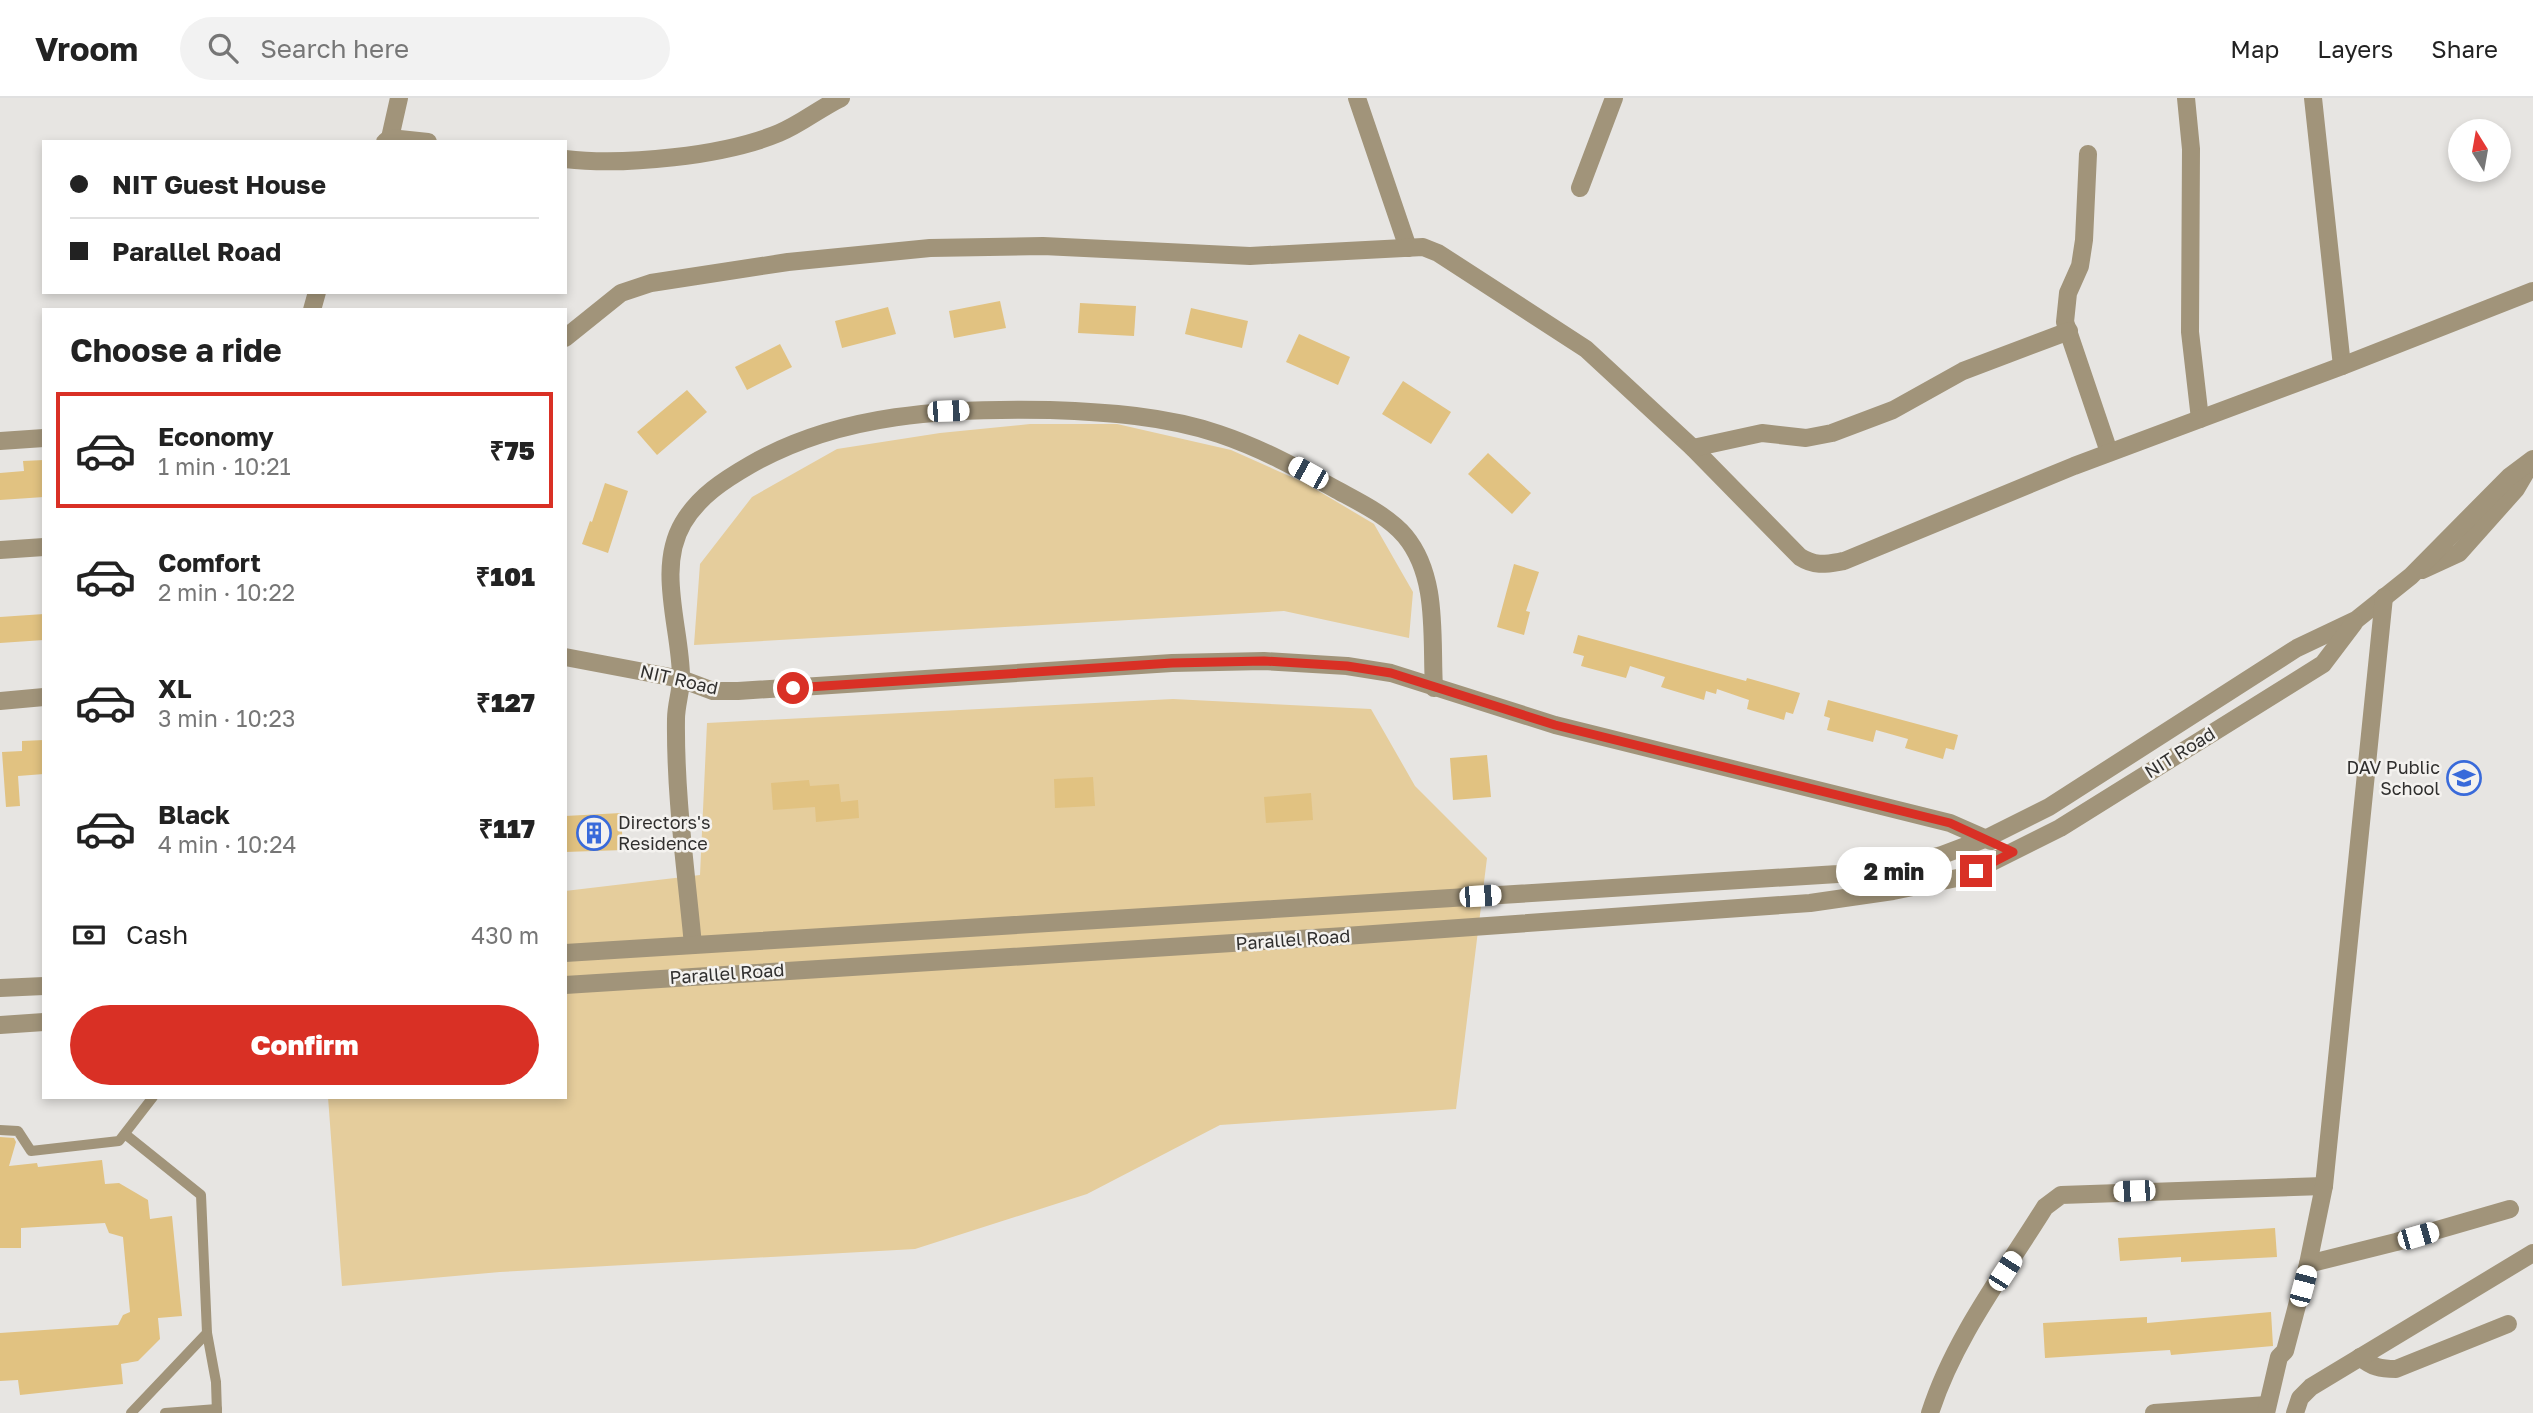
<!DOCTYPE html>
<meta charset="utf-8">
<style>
body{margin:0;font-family:"Golos Text",sans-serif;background:#f2f2f2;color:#222;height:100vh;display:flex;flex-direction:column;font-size:26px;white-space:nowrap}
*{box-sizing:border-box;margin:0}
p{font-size:23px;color:#767676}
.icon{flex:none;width:38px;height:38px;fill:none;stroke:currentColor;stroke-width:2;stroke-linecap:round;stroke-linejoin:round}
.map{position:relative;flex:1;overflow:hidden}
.side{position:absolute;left:42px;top:210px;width:525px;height:791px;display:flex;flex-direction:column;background:#fff;border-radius:0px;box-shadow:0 4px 10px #0003}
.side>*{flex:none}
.guide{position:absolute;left:42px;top:42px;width:525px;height:154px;border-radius:0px;box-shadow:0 4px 10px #0003;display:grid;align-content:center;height:154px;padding:0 28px;background:#fff}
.needle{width:46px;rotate:349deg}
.tools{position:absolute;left:2448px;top:21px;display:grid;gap:14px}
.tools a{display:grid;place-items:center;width:63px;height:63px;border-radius:50%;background:#fff;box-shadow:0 4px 10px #0003;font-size:35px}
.end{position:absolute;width:32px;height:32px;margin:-16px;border:9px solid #d93025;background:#fff;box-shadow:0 0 0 4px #fff}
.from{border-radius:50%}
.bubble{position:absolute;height:49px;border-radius:24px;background:#fff;box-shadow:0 4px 10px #0003;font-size:23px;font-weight:800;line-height:49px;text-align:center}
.car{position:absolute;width:21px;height:42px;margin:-21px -10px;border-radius:9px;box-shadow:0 0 5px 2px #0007;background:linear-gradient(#fff 24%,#345 0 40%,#fff 0 76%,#345 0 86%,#fff 0)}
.guide b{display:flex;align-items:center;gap:24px;height:66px;font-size:26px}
.guide b+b{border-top:2px solid #e0e0e0}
.guide i{width:18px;height:18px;background:#222}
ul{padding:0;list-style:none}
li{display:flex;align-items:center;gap:21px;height:116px;margin:0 14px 10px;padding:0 14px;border:4px solid transparent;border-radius:0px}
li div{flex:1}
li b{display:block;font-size:26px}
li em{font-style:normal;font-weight:800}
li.on{border-color:#d93025}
li>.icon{width:63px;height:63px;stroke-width:1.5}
h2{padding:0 28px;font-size:32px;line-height:84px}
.pay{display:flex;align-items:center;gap:18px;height:77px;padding:0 28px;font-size:26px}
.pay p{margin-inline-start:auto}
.button{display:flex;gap:14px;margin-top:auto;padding:14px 28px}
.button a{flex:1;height:80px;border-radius:42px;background:#d93025;color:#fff;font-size:28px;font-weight:800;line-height:80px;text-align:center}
header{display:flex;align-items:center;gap:42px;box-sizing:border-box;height:98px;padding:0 35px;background:#fff;border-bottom:2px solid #e0e0e0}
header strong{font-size:33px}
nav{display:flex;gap:38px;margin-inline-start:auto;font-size:24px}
.search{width:490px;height:63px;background:#f2f2f2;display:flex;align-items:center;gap:18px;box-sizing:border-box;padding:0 24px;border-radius:38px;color:#767676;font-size:26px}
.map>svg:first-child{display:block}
</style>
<header>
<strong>Vroom</strong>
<div class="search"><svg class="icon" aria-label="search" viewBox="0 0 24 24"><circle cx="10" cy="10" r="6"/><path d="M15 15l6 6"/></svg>Search here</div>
<nav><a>Map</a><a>Layers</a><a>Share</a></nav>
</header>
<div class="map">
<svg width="2533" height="1315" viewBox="0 0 2533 1315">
<rect width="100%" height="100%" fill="#e7e5e2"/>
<g fill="#e5cd9c">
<path d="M1030 326H1117L1231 352 1305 385 1374 426 1413 494 1409 540 1284 513 694 547 700 466 752 399 837 351 940 335Z"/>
<path d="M1173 601 1371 611 1415 688 1487 760 1456 1011 1220 1027 1087 1096 915 1151 500 1174 342 1188 328 999H565V793L700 777 707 625Z"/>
</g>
<g fill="#e1c281">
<path d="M1000 203 1006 230 954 240 949 213Z"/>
<path d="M1080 205 1136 208 1134 238 1078 235Z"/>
<path d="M888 209 896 236 842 250 835 223Z"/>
<path d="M1191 210 1248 223 1242 250 1185 236Z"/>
<path d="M1299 236 1350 259 1338 287 1286 264Z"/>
<path d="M780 246 792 269 747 292 735 269Z"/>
<path d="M1403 283 1451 314 1431 346 1382 316Z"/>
<path d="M687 292 707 314 657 357 637 334Z"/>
<path d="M1488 355 1531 395 1512 416 1468 376Z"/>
<path d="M44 362V399L0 402V375L24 373 23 363Z"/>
<path d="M605 385 628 393 608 455 582 446 590 423 592 424Z"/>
<path d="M1514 466 1539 474 1526 513 1530 514 1524 537 1497 529Z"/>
<path d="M44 516V542L0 545V519Z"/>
<path d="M1578 537 1746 583 1747 580 1800 595 1793 616 1786 614 1784 622 1747 611 1749 602 1717 591 1716 596 1706 593 1704 602 1661 589 1665 579 1630 568 1626 580 1581 568 1584 558 1573 555Z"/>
<path d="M1828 602 1958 637 1954 652 1946 650 1943 661 1905 650 1908 641 1876 632 1873 644 1827 632 1830 620 1824 618Z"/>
<path d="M44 642V676L18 678 20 708 6 709 2 654 22 653V643Z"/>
<path d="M1487 657 1491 699 1453 702 1450 660Z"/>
<path d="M1093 679 1095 708 1055 710 1054 681Z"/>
<path d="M809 682 810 688 839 686 841 704 858 702 859 720 816 724 815 709 773 712 771 685Z"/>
<path d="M1311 695 1313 722 1266 725 1264 699Z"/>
<path d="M621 715 623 752 565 754V718Z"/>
<path d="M0 1039 14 1040 16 1044 9 1068 37 1065 38 1069 102 1062 105 1086 119 1085 148 1102 150 1121 172 1118 182 1218 158 1220 160 1241 138 1263 121 1266 123 1286 20 1297 18 1282 0 1283V1235L118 1227 123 1217 130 1214 123 1139 109 1135 105 1125 21 1130V1150H0Z"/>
<path d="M2275 1130 2277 1159 2181 1164V1159L2120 1163 2118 1140Z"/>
<path d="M2271 1214 2273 1248 2171 1257 2170 1252 2045 1260 2043 1225 2147 1219V1225Z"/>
</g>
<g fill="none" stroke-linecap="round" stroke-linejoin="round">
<g stroke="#a1947a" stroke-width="10">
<path d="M0 1032 18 1033 31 1053 119 1043 153 999"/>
<path d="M125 1036 201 1097 207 1235 131 1315"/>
<path d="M207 1235 216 1284 217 1315"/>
<path d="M165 1315 217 1311"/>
</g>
<g stroke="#a1947a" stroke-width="18">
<path d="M1357 0 1408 150"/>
<path d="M2186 0 2191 51 2190 234 2200 321"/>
<path d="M2313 0 2342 268"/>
<path d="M390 40 399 0"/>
<path d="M385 44 390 40 428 44"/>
<path d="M2088 56 2084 142 2080 168 2068 195 2065 224 2109 354"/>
<path d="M565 61C624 68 724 58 779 35 801 26 820 10 841 0"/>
<path d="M1580 90 1614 0"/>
<path d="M312 212 317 194"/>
<path d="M565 240 621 195 651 185 788 164 930 150 1043 148 1250 158 1423 149 1438 155 1586 251 1693 350 1800 459C1816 469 1826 466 1844 463L2074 368 2342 268 2533 193"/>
<path d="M0 343 44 340"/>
<path d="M1693 350 1762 335 1806 340 1832 335 1893 312 1963 273 2069 233"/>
<path d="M0 452 44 449"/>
<path d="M2422 472 2459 455 2516 391 2530 367"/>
<path d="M565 559 681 581 713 593H738L1172 565 1264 563 1347 568 1391 575 1555 627 1950 725 1991 743"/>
<path d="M0 603 44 599"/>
<path d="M693 847C686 772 675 697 676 621 676 607 681 594 681 580 681 531 656 471 683 425 699 398 724 382 750 367 840 315 948 310 1050 312 1106 314 1166 318 1219 336 1261 350 1299 371 1337 392 1359 404 1388 418 1405 438 1439 479 1431 540 1434 590"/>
<path d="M565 855 1838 776 1896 769 1942 757 1987 740 2049 709 2297 550 2356 522 2411 478 2509 379 2533 361"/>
<path d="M565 887 1345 838 1810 805 1893 793 1962 779 2060 730 2323 566 2354 525"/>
<path d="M0 890 44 888"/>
<path d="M0 927 44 924"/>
<path d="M2308 1166 2396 1144 2510 1111"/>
<path d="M2360 1259C2372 1269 2380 1271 2396 1271L2508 1226"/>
<path d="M1930 1315C1954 1240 2004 1175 2045 1109L2061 1097 2324 1088"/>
<path d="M2154 1315 2267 1307"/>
<path d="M2266 1315 2279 1259 2285 1253 2308 1166 2324 1088 2384 499"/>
<path d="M2295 1315 2300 1300 2311 1289 2533 1155"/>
</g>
</g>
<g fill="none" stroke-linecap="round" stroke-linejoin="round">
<path stroke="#d93025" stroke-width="9" d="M793 590 1172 565 1264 563 1347 568 1391 575 1555 627 1950 725 2013 754 1976 773"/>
</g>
<defs>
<g id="school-ring" transform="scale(1.75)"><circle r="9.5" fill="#f4f2ef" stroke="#396ada" stroke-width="1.5"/><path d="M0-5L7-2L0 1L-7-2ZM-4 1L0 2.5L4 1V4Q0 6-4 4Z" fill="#396ada"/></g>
<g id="building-ring" transform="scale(1.75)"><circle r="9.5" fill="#f4f2ef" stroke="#396ada" stroke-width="1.5"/><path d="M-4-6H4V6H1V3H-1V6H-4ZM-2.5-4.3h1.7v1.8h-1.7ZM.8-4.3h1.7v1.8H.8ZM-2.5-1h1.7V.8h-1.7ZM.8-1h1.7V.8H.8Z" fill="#396ada"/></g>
</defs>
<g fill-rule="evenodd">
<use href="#school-ring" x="2464" y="680"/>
<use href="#building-ring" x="594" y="735"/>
</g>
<g text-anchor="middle" stroke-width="5" stroke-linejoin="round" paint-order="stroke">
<g font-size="18" fill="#302f2e" stroke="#f4f2ef">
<text transform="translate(679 582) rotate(13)" y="6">NIT Road</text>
<text transform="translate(2180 655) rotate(-32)" y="6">NIT Road</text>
<text transform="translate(1293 842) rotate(-4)" y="6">Parallel Road</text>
<text transform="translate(727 876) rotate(-4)" y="6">Parallel Road</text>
</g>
<g font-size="18" fill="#302f2e" stroke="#f4f2ef" text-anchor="end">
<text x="2440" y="676">DAV Public<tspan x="2440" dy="21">School</tspan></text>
<text x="618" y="731" text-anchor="start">Directors's<tspan x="618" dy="21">Residence</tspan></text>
</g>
</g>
</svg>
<div class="tools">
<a><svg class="needle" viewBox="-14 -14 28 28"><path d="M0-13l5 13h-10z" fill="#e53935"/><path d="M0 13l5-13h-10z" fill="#767676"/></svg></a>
</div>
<i class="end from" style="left:793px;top:590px"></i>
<i class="end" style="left:1976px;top:773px"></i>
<div class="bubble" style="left:1836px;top:749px;width:116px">2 min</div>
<i class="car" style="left:948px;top:313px;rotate:88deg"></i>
<i class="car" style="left:1308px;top:375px;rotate:299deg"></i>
<i class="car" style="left:1480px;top:798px;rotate:86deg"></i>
<i class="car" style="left:2134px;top:1093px;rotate:268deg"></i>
<i class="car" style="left:2418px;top:1138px;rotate:74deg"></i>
<i class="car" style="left:2005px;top:1173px;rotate:33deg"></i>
<i class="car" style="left:2303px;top:1188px;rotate:15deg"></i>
<div class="guide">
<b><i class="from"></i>NIT Guest House</b>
<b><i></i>Parallel Road</b>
</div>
<section class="side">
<h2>Choose a ride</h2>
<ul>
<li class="on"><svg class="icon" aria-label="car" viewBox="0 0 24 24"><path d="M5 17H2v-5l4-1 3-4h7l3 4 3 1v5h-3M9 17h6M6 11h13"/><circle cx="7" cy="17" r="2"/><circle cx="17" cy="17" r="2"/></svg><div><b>Economy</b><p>1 min · 10:21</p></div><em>₹75</em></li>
<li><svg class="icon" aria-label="car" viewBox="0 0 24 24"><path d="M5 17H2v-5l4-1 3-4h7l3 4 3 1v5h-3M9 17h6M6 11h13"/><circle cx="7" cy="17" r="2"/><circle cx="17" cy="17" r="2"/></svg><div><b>Comfort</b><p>2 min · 10:22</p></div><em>₹101</em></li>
<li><svg class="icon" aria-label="car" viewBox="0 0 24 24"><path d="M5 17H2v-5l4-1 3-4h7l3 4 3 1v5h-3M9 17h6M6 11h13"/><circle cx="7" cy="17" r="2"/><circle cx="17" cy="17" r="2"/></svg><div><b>XL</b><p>3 min · 10:23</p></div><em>₹127</em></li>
<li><svg class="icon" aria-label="car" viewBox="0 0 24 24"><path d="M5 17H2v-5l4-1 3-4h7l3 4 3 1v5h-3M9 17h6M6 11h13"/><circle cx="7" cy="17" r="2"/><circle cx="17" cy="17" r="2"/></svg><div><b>Black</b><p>4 min · 10:24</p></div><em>₹117</em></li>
</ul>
<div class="pay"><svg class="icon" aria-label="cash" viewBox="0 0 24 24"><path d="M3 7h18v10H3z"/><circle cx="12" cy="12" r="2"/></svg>Cash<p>430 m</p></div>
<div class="button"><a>Confirm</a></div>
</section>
</div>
